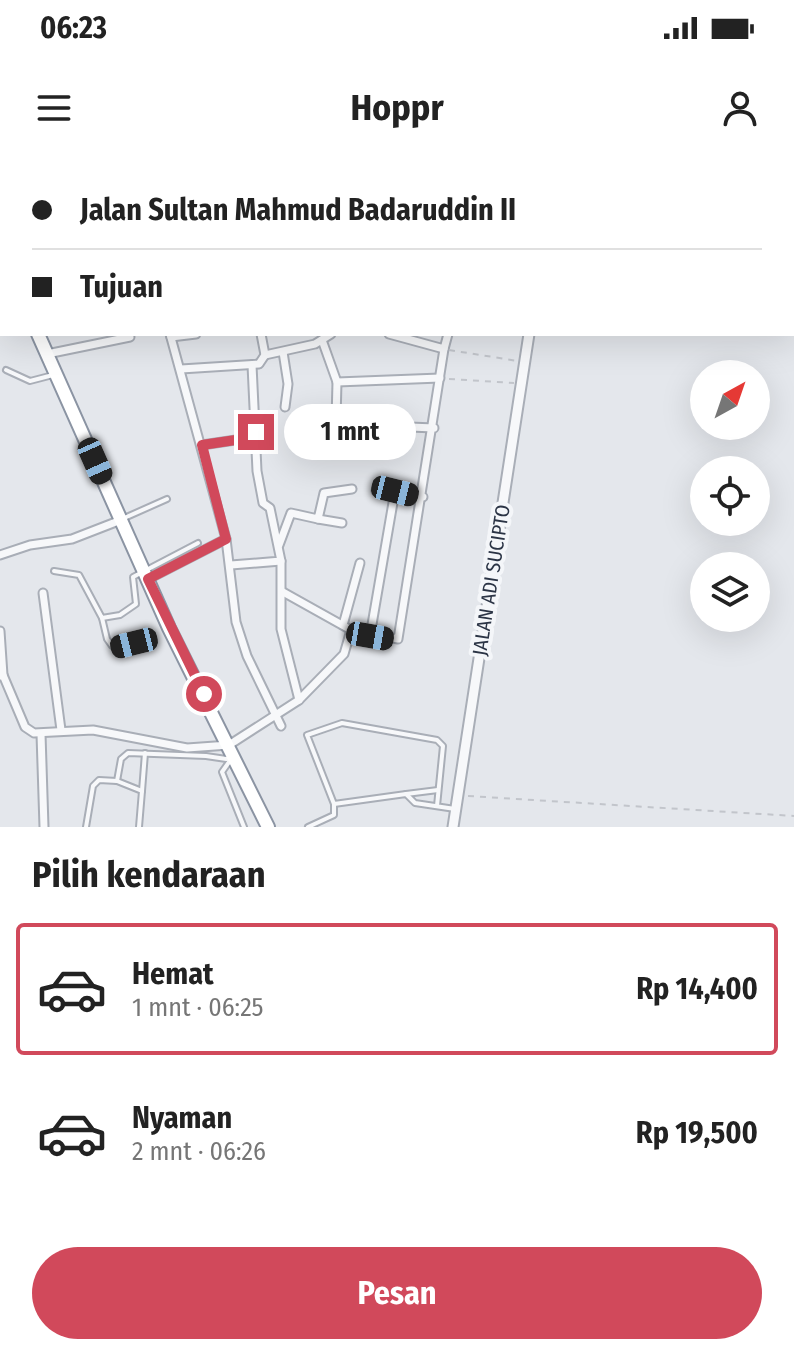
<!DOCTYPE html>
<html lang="id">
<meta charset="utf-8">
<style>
body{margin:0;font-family:"Fira Sans Condensed",sans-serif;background:#f6f6f6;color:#222;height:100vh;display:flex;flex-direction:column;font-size:30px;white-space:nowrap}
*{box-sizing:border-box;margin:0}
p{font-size:26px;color:#767676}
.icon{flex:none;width:44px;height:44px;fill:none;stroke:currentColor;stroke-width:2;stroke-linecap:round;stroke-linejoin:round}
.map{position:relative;height:667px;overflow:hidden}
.sheet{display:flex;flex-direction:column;background:#fff;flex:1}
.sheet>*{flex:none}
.guide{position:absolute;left:0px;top:0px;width:794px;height:176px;box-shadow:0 8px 32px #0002;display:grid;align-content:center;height:176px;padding:0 32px;background:#fff}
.needle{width:52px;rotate:40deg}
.tools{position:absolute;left:690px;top:200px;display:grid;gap:16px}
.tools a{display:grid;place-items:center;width:80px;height:80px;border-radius:50%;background:#fff;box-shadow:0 8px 32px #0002;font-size:40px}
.end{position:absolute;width:36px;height:36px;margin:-18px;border:10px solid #d1495b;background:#fff;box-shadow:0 0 0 4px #fff}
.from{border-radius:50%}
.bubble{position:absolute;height:56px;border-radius:28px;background:#fff;box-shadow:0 8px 32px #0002;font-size:26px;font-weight:700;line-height:56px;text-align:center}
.car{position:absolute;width:24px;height:48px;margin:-24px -12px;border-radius:10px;box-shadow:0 0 6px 2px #0007;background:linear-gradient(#222 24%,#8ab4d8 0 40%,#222 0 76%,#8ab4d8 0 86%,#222 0)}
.guide b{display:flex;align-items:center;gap:28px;height:76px;font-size:30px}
.guide b+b{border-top:2px solid #e0e0e0}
.guide i{width:20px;height:20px;background:#222}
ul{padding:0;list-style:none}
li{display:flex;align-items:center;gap:24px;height:132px;margin:0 16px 12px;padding:0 16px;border:4px solid transparent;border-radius:8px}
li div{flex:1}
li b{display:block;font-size:30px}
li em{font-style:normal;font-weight:700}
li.current{border-color:#d1495b}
li>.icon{width:72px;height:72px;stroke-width:1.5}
h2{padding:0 32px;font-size:36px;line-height:96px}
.action{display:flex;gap:16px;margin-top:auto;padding:16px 32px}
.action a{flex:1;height:92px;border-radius:48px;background:#d1495b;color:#fff;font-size:32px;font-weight:700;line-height:92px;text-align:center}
.status{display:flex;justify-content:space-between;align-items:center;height:56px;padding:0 40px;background:#fff;direction:ltr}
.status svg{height:22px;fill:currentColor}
header{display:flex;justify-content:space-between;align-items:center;height:104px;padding:0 32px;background:#fff;font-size:36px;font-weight:700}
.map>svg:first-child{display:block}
</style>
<div class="status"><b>06:23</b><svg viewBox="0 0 49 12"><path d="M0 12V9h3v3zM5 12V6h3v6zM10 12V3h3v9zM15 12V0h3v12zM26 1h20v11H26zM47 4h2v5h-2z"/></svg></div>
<header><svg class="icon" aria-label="menu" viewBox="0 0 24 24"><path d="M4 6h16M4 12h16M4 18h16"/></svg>Hoppr<svg class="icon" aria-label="person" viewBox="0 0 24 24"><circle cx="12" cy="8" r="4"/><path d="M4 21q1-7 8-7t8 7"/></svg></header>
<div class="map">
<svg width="794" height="667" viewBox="0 0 794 667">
<rect width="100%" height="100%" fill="#e4e7ec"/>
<path fill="#d2d6de" d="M394 0H542L393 2Z"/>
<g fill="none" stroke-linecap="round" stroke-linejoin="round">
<g stroke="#a9aeb7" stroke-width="8">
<g id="service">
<path d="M0 159H2"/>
<path d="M6 210 30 221 53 215"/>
<path d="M122 359 167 339"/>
<path d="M54 411 79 415 102 458 120 455 136 444 133 417 198 383"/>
<path d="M102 458 107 479 112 486 150 479"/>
<path d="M229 602 222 612 244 667"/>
<path d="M117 621 121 599 128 593 206 596 233 600"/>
<path d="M142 631 145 593"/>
<path d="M406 634 438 630"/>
<path d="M437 646 443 586 437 580 342 563 307 575 334 644 406 634 415 643 455 649"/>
<path d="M86 667 93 626 99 620 117 621 142 631 139 667"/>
<path d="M308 667 334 655V644"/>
</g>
</g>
<g stroke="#a9aeb7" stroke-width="11">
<g id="minor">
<path d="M45 0 55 2"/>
<path d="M97 0 98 2"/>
<path d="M117 2 120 0"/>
<path d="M241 2V0"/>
<path d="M0 140H2"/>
<path d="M170 174 226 379 236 462 247 496 281 566"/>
<path d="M389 174 444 189 448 174"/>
<path d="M171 177 196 174"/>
<path d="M322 180 337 222 440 218"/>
<path d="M283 192 288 224 285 247"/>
<path d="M47 194 130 177"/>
<path d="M265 195 315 184 331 174"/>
<path d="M181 209 259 204 265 195 261 174"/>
<path d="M337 222 336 260 339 264 434 268"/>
<path d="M202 285 256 277"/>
<path d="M376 331H395L423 337"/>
<path d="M318 359 342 363"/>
<path d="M279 385 291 353 318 359 324 333 352 329"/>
<path d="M0 395 30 385 72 379 121 360"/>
<path d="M281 401V469L299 540"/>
<path d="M231 405 281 401 270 348 263 343 257 311 252 205"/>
<path d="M148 419 226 379"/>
<path d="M283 432 351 470"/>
<path d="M43 433 61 570"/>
<path d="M343 465 360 403"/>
<path d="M0 471 3 515"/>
<path d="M370 476 395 331"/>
<path d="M0 516 3 515 25 567 34 573 93 570 187 588 229 585 299 540 344 494 351 470 398 479 444 189"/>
<path d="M41 574 44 667"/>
</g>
</g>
<g stroke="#a9aeb7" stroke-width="13">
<g id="tertiary">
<path d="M555 2V0"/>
<path d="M453 667 529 174"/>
</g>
</g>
<g stroke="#8b94a3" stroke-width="16">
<g id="trunk">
<path d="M0 89 2 93"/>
<path d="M38 174 169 468 268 667"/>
</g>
</g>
<g stroke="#c2c5cb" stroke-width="2" stroke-dasharray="6 6" stroke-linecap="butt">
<path d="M449 190 518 201"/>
<path d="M449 219 514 223"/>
<path d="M468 636 794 656"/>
</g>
<use href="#service" stroke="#f7f8fa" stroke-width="4"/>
<use href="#minor" stroke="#f7f8fa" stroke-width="7"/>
<use href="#tertiary" stroke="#f7f8fa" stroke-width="9"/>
<use href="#trunk" stroke="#fff" stroke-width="12"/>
</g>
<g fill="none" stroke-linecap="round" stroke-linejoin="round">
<path stroke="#d1495b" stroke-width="10" d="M204 534 148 419 226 379 202 285 256 277V272"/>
</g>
<g text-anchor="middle" stroke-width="8" stroke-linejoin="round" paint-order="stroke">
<g font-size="20" fill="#2b3445" stroke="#f4f6f9">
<text transform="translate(491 420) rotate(-81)" y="7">JALAN ADI SUCIPTO</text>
</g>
</g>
</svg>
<div class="tools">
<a><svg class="needle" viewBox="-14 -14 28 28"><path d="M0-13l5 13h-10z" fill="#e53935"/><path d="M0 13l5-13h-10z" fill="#767676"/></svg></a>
<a><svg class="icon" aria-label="locate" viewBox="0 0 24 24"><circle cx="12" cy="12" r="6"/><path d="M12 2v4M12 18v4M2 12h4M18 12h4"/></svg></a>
<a><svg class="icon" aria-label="layers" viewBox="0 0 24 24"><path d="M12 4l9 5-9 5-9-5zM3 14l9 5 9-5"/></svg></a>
</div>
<i class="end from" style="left:204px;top:534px"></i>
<i class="end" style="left:256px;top:272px"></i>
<div class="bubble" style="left:284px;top:244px;width:132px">1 mnt</div>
<i class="car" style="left:95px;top:301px;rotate:156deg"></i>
<i class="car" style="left:395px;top:331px;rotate:104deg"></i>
<i class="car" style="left:370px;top:476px;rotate:100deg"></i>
<i class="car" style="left:134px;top:483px;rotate:256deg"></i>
<div class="guide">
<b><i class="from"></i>Jalan Sultan Mahmud Badaruddin II</b>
<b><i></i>Tujuan</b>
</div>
</div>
<section class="sheet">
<h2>Pilih kendaraan</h2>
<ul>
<li class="current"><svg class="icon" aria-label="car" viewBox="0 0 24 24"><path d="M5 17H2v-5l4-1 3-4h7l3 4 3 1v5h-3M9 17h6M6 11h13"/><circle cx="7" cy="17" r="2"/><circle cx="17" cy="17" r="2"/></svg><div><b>Hemat</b><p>1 mnt · 06:25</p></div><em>Rp 14,400</em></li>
<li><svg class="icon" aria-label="car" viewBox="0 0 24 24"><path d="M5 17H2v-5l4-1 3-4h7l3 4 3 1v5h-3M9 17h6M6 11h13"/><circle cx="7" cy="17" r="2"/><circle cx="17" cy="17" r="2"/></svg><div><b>Nyaman</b><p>2 mnt · 06:26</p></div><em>Rp 19,500</em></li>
</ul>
<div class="action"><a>Pesan</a></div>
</section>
